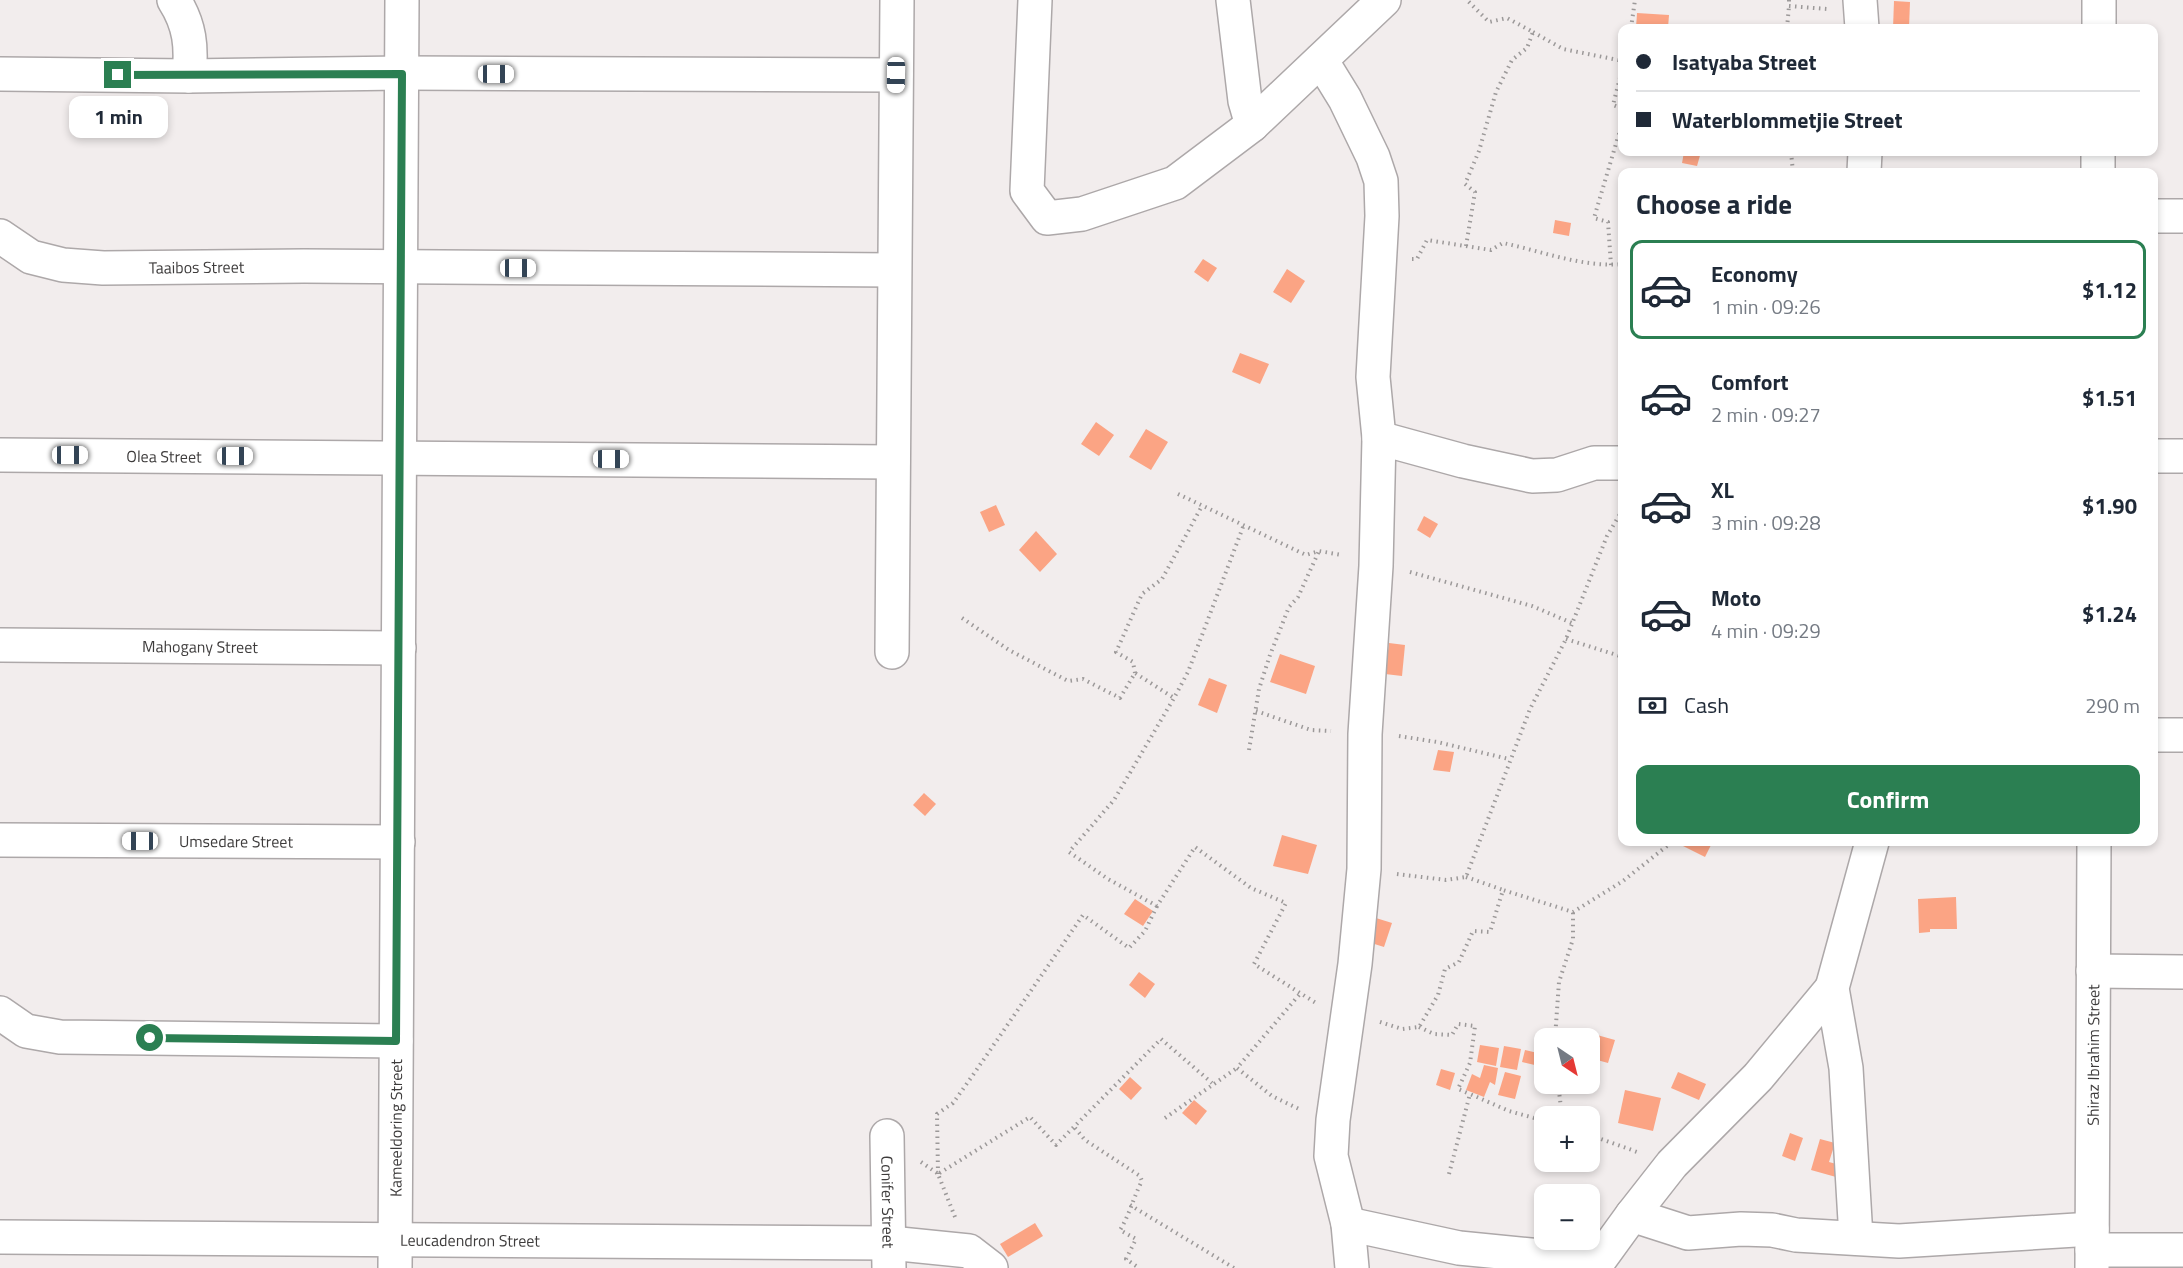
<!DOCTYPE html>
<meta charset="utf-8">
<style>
body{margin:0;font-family:"Titillium Web",sans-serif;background:#f2f2f3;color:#1f2937;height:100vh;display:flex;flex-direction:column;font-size:22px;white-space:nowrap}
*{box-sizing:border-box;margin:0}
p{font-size:20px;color:#747a83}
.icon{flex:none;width:33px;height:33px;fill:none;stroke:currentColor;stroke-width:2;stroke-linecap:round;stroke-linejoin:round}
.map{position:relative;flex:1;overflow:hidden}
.sheet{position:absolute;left:1618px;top:168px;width:540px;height:678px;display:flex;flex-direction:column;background:#fff;border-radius:12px;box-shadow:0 3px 9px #0003}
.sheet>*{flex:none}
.banner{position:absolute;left:1618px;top:24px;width:540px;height:132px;border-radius:12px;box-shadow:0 3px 9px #0003;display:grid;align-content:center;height:132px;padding:0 18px;background:#fff}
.needle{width:39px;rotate:145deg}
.tools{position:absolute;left:1534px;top:1028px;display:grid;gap:12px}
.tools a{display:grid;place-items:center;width:66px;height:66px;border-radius:12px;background:#fff;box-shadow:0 3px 9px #0003;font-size:30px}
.end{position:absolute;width:27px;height:27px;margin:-14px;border:8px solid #2b7f52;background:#fff;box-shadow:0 0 0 3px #fff}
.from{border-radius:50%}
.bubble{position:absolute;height:42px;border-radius:12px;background:#fff;box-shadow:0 3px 9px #0003;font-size:20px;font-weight:700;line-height:42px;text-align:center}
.car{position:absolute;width:18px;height:36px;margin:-18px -9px;border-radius:8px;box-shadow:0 0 4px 2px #0007;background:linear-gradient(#fff 24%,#345 0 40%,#fff 0 76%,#345 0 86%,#fff 0)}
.banner b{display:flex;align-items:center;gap:21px;height:57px;font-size:22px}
.banner b+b{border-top:2px solid #e0e1e3}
.banner i{width:15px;height:15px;background:#1f2937}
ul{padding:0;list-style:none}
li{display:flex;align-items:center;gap:18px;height:99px;margin:0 12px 9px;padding:0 6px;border:3px solid transparent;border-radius:12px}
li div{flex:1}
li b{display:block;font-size:22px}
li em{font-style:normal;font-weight:700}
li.current{border-color:#2b7f52}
li>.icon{width:54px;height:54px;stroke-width:1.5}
h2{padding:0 18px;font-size:27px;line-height:72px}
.pay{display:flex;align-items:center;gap:15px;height:66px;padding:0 18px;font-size:22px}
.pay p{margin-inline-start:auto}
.primary-button{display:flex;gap:12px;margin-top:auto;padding:12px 18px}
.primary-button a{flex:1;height:69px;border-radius:12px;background:#2b7f52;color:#fff;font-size:24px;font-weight:700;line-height:69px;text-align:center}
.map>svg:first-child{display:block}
</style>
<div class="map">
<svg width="2183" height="1268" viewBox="0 0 2183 1268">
<rect width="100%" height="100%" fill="#f2eded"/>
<g fill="#fba484">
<path d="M1894 1 1910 2 1909 28H1893Z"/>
<path d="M1637 13 1669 15 1668 28H1636Z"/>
<path d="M1684 152H1701L1697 166 1682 163Z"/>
<path d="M1555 220 1571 223 1569 236 1553 233Z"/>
<path d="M1203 259 1217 268 1208 282 1194 272Z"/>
<path d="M1287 269 1305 281 1291 303 1273 292Z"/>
<path d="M1240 353 1269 364 1260 384 1232 372Z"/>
<path d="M1096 422 1114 435 1099 456 1081 444Z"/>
<path d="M1146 429 1168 442 1151 470 1129 457Z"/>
<path d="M996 505 1005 525 989 532 980 512Z"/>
<path d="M1424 516 1438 524 1430 538 1417 530Z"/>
<path d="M1036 531 1057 554 1040 572 1019 550Z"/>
<path d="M1389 643 1405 645 1402 676 1385 674Z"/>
<path d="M1280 654 1315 666 1306 694 1270 682Z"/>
<path d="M1209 678 1227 685 1217 713 1198 705Z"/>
<path d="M1438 750 1454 752 1450 772 1433 770Z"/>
<path d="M924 793 936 804 925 816 913 805Z"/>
<path d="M1282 835 1317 845 1308 874 1273 866Z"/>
<path d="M1685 842H1708L1712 843 1705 857 1683 846Z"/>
<path d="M1956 897 1957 929H1930V932L1919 933 1918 899Z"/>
<path d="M1135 899 1153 911 1143 926 1124 914Z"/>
<path d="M1376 918 1392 923 1384 947 1368 942Z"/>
<path d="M1139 972 1155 984 1145 998 1129 985Z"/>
<path d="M1579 1030 1615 1040 1608 1063 1590 1058V1038H1577Z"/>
<path d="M1480 1045 1499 1048 1496 1066 1477 1062Z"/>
<path d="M1504 1046 1521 1049 1517 1070 1500 1067Z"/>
<path d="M1525 1050 1542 1054 1539 1066 1522 1062Z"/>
<path d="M1484 1065 1498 1068 1495 1085 1490 1082 1484 1097 1466 1090 1472 1074 1480 1078Z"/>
<path d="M1441 1069 1455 1073 1450 1090 1436 1085Z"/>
<path d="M1505 1072 1521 1076 1515 1099 1498 1095Z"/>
<path d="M1678 1072 1706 1084 1699 1100 1671 1088Z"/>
<path d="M1130 1077 1142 1088 1131 1100 1119 1089Z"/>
<path d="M1625 1090 1661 1098 1653 1131 1618 1123Z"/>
<path d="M1194 1100 1207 1111 1196 1125 1182 1113Z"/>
<path d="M1790 1133 1803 1138 1795 1161 1782 1156Z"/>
<path d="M1820 1139 1835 1143 1829 1162 1840 1165 1836 1177 1811 1170Z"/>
<path d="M1035 1223 1043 1236 1008 1257 1000 1244Z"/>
</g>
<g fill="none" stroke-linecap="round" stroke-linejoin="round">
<g stroke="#ada8a9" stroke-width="36">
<g id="minor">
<path d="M174 0C190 25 192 47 189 76"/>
<path d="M1035 0 1027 191 1047 218 1082 214 1175 183 1252 125 1384 0"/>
<path d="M1233 0 1245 101 1252 125"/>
<path d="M1860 0 1862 28"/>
<path d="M2099 28V0"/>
<path d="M1321 60 1345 99 1373 157 1381 181 1382 216 1373 377 1379 438 1376 566 1365 734 1364 869 1355 964 1333 1120 1331 1156 1348 1224 1352 1268"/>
<path d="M0 74 189 76 402 73 896 75"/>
<path d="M1864 172 1865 152"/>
<path d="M2098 172V152"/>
<path d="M2154 216H2183"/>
<path id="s1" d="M0 236 31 257 63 265 103 268 304 266 894 270"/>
<path d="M1379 438 1463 461 1532 476 1557 475 1594 463H1623"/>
<path id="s2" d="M0 455 893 462"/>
<path d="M2154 456H2183"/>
<path id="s3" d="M0 645 399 648"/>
<path d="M892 652 897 0"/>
<path d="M2154 735H2183"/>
<path id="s4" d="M0 840 398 842"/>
<path d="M2093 971 2183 972"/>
<path d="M0 1013 26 1031 60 1037 396 1041"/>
<path id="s5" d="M887 1136 889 1268"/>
<path d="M1632 1215 1672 1164 1758 1077 1832 988"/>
<path d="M1348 1224 1459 1248 1541 1256 1595 1266 1632 1215 1688 1233 1741 1229 1772 1230 1796 1235 1899 1241 2092 1229"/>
<path id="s6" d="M0 1237 890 1243 969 1251 991 1268"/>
<path d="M1856 1238 1846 1068 1832 988 1872 842"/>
<path d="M2092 1250H2183"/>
<path id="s7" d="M395 1268 402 0"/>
<path id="s8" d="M2092 1268 2094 842"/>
</g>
</g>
<g stroke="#9c9999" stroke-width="4" stroke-dasharray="1.5 4.5" stroke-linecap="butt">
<path d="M1789 0V6L1827 9"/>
<path d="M1631 28 1635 0"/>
<path d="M1787 28 1789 6"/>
<path d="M1533 32 1563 49 1623 61"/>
<path d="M1623 66 1613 105 1623 109"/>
<path d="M1623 122 1618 137 1623 138"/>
<path d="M1791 152 1793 172"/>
<path d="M1466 246 1475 192 1465 184 1479 151 1496 92 1512 60 1527 48 1533 32 1507 18 1489 22 1467 0"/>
<path d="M1412 259H1417L1427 240 1491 250 1503 243C1541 251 1584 268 1623 264"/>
<path d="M1611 265 1608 222 1594 218 1618 137"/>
<path d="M1178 494 1306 555 1319 551 1342 555"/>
<path d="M1243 527 1188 672 1174 698 1114 800 1069 852 1108 879 1157 906 1195 847 1251 888 1286 903 1254 964 1316 1003"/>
<path d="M1410 572 1532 606 1572 623"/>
<path d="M962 618 1009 650 1068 681 1083 679 1120 698 1135 673 1174 698"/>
<path d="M1566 639 1623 657"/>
<path d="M1135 673 1133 662 1116 652 1142 594 1162 579 1202 506"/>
<path d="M1256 711 1311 730 1331 731"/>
<path d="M1399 736 1437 742 1509 759"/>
<path d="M1249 750 1259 689 1270 655 1289 607 1298 597 1319 551"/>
<path d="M1397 874 1446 880 1466 877 1530 709 1566 639 1607 536 1623 509"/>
<path d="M1466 877 1503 890"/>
<path d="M1299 995 1237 1068 1272 1096 1299 1109"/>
<path d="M1380 1022 1402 1029 1419 1027 1438 995 1445 969 1459 962 1473 931 1490 932 1503 890 1573 912 1623 881 1672 842"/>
<path d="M1419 1027 1434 1034 1452 1035 1458 1024 1475 1026 1470 1063 1458 1089 1470 1094"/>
<path d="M1555 1038 1559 982 1573 939V912"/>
<path d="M1558 1083 1562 1116"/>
<path d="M1165 1118 1237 1068"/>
<path d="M1075 1128 1085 1140 1140 1176 1142 1181C1133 1198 1130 1214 1120 1230L1136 1239 1126 1259 1139 1268"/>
<path d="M1590 1135 1640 1153"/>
<path d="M921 1162 937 1173"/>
<path d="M938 1174 937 1114 953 1103 973 1075 1083 915 1129 948 1145 931 1157 906"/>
<path d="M1449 1174 1470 1094 1509 1111 1545 1121"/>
<path d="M1130 1205 1234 1268"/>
<path d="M955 1217 938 1174 1030 1117 1056 1145 1161 1039 1212 1083"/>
</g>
<use href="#minor" stroke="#fff" stroke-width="33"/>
</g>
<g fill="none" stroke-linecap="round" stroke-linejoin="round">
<path stroke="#2b7f52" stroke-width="8" d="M118 75 402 74 396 1041 150 1038"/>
</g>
<g text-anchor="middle" stroke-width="4.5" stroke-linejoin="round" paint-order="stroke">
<g font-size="16" fill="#3e3c3c" stroke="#f2eded">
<text dy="6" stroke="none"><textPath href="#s1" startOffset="204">Taaibos Street</textPath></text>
<text dy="6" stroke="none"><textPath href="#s2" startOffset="164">Olea Street</textPath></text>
<text dy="6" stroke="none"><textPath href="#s3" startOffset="200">Mahogany Street</textPath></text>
<text dy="6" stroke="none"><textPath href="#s4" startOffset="236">Umsedare Street</textPath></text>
<text dy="6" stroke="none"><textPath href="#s8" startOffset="213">Shiraz Ibrahim Street</textPath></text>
<text dy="6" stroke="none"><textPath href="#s7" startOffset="140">Kameeldoring Street</textPath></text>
<text dy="6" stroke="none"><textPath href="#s5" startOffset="66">Conifer Street</textPath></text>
<text dy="6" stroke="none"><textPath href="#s6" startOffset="470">Leucadendron Street</textPath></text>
</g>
</g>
</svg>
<div class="tools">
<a><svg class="needle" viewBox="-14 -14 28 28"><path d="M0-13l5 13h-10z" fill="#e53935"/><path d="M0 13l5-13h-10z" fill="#747a83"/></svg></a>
<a>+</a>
<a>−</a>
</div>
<i class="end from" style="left:150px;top:1038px"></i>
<i class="end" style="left:118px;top:75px"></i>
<div class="bubble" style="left:69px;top:96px;width:99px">1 min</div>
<i class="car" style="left:496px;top:74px;rotate:90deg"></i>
<i class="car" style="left:896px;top:75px;rotate:181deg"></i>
<i class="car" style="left:518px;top:268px;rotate:90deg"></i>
<i class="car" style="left:70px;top:455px;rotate:90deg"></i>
<i class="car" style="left:235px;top:456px;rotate:90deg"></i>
<i class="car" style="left:611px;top:459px;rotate:90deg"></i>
<i class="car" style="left:140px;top:841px;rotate:270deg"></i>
<div class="banner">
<b><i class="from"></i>Isatyaba Street</b>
<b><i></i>Waterblommetjie Street</b>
</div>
<section class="sheet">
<h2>Choose a ride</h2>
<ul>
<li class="current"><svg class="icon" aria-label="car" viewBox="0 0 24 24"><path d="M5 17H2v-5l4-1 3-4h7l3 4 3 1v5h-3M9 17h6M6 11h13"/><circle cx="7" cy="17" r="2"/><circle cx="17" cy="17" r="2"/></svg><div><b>Economy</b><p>1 min · 09:26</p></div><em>$1.12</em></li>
<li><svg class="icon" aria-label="car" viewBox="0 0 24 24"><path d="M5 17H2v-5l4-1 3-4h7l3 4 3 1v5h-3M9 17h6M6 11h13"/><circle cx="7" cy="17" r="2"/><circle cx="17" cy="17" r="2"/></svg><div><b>Comfort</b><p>2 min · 09:27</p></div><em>$1.51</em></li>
<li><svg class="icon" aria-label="car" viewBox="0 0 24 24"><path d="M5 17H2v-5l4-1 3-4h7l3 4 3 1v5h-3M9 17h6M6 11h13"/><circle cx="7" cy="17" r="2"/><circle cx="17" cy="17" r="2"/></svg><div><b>XL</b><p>3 min · 09:28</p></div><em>$1.90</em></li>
<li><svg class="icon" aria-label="car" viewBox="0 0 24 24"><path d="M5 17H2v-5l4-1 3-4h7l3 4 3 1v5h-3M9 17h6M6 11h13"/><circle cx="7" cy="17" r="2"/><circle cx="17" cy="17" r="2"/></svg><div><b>Moto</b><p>4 min · 09:29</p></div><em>$1.24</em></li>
</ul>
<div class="pay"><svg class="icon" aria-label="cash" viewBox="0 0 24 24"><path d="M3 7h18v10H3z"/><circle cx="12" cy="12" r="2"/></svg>Cash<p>290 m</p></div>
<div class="primary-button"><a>Confirm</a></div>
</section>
</div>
